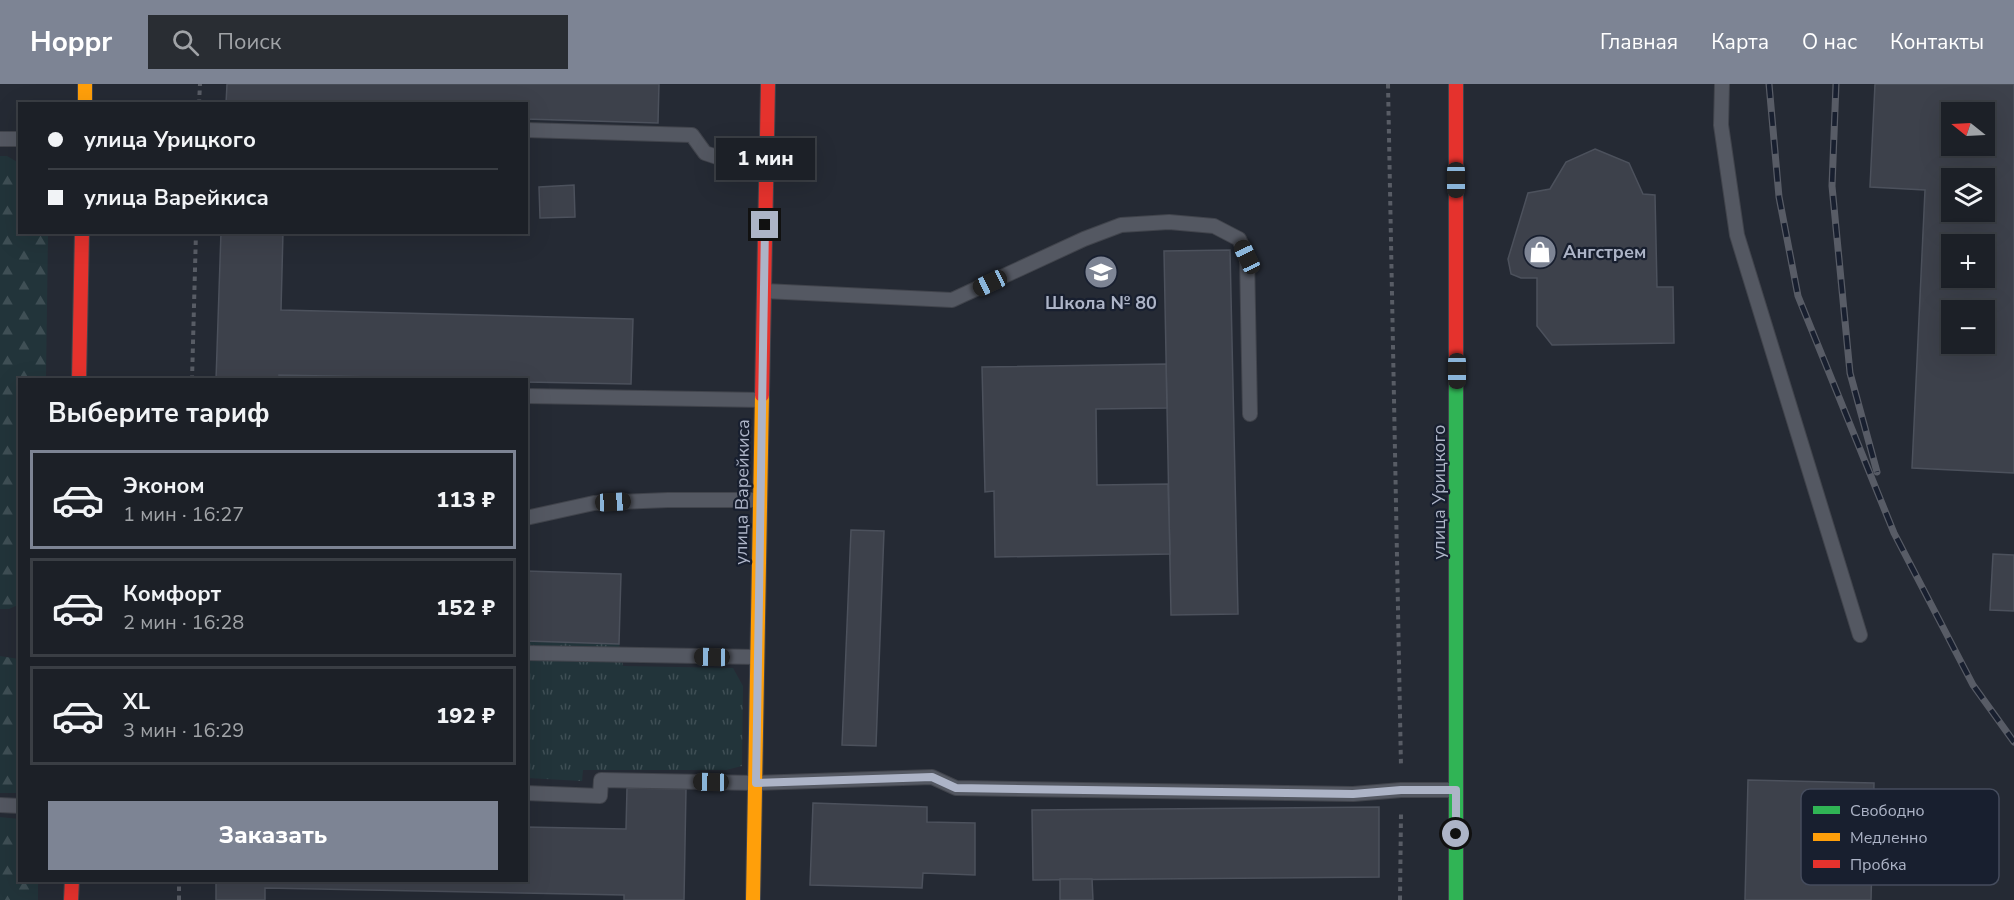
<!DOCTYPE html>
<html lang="ru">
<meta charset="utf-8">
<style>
body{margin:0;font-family:"Nunito Sans",sans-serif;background:#292d33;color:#f1f3f6;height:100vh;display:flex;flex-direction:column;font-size:22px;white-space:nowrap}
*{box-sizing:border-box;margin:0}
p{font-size:20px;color:#a0a3a7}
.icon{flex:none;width:33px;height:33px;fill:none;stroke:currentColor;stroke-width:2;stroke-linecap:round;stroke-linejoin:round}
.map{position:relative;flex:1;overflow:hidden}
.side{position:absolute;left:18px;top:294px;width:510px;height:504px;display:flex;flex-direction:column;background:#1c2027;border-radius:0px;box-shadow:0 6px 24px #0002,0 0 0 2px #3a3e44}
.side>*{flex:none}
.top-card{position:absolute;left:18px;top:18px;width:510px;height:132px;border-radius:0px;box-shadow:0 6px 24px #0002,0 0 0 2px #3a3e44;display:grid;align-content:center;height:132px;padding:0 30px;background:#1c2027}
.needle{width:39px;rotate:288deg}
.controls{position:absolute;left:1941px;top:18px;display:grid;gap:12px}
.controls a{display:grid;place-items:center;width:54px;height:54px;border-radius:0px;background:#1c2027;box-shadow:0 6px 24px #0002,0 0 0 2px #3a3e44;font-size:30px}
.end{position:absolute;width:27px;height:27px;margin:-14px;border:8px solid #adb4c7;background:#111;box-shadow:0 0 0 3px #111}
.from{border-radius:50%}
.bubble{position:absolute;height:42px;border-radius:0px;background:#1c2027;box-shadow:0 6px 24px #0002,0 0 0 2px #3a3e44;font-size:20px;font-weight:800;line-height:42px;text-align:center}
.car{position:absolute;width:18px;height:36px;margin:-18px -9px;border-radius:8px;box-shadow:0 0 4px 2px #0007;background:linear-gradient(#222 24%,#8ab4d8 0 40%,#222 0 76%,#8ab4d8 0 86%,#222 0)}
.top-card b{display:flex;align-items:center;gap:21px;height:57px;font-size:22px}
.top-card b+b{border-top:2px solid #3a3e44}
.top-card i{width:15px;height:15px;background:#f1f3f6}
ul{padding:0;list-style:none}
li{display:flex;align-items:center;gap:18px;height:99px;margin:0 12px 9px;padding:0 18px;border:3px solid #3a3e44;border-radius:0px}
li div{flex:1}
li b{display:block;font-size:22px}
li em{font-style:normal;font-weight:800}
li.current{border-color:#7d8494}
li>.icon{width:54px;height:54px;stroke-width:1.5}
h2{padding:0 30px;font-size:27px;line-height:72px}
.button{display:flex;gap:12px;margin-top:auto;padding:12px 30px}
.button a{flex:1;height:69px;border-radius:0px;background:#7d8494;color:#fff;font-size:24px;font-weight:800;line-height:69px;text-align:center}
header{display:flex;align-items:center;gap:36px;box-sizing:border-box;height:84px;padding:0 30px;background:#7d8494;color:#fff}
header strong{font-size:28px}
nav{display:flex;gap:33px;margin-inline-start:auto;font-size:21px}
.search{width:420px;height:54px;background:#292d33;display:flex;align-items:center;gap:15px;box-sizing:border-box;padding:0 21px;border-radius:0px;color:#a0a3a7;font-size:22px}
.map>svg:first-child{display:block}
</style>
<header>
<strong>Hoppr</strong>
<div class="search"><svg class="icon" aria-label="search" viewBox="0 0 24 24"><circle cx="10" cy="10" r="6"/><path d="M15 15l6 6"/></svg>Поиск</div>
<nav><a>Главная</a><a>Карта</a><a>О нас</a><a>Контакты</a></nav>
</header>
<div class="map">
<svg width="2014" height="816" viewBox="0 0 2014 816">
<defs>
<pattern id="forest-firs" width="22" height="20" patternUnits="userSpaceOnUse" patternTransform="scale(1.5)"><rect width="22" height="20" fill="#22343a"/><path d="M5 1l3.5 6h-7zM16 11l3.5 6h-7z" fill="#3f4f55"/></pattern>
<pattern id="park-tufts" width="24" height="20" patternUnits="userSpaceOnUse" patternTransform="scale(1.5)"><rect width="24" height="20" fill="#22343a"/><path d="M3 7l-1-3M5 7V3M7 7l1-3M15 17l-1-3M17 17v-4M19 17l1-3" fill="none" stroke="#3f4f55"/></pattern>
</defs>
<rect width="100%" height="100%" fill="#252a34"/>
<g fill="url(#forest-firs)">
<path d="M0 72H7L19 79 20 148 48 149 46 295 20 296V520L9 525H0Z"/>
<path d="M0 572 19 575 18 709H0Z"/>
<path d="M0 733 19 735 20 796 38 797V816H0Z"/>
</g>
<path fill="url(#park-tufts)" d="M527 557 619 560 623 582 733 584 743 602 742 682 726 686H583L582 697 527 694Z"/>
<g fill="#3d414b" stroke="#4c515c" stroke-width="1.5" fill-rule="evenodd">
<path d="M227 0H659L658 39 526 35V20H226Z"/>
<path d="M1875 0H2014V389L1912 384 1925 106 1870 103ZM1952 28H1984V62H1952ZM1952 94H1984V128H1952ZM1952 160H1984V194H1952ZM1952 226H1984V260H1952Z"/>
<path d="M1595 65 1629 79 1643 110 1655 111 1657 203H1673L1674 259 1552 261 1537 242V194H1521L1511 190 1508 175 1528 109 1550 105 1566 78Z"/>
<path d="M574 101 575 133 540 134 539 103Z"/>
<path d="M221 148H283L281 226 633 235 631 300 526 298V296L279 291V296H216Z"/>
<path d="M1230 166 1238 530 1171 531 1164 167Z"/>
<path d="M1166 280 1167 324 1096 325 1097 401 1168 400 1170 470 995 473 994 407 985 408 982 283Z"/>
<path d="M851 446 884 447 876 662 842 661Z"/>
<path d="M1993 470 2014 471V527L1990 526Z"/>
<path d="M526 487 621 490 619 560 526 557Z"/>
<path d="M1748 696 1874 699 1871 816H1745Z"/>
<path d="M627 704 686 705 684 816H624V811L265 804V816H216V796H526V743L626 745Z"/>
<path d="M813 719 927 723V738L975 739V791L923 789 922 804 810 801Z"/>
<path d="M1379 723V793L1033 796 1032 726Z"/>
<path d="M1060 795H1092L1093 816H1060Z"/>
</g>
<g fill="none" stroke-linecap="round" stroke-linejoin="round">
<g stroke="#41444c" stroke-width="16">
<g id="lane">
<path d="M1722 0 1721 41 1737 151 1860 551"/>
<path d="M526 46 692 51 705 69 726 76H767"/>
<path d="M0 55H20"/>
<path d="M764 207 952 216 1084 155 1121 141 1169 138 1214 142 1239 155 1247 173 1250 330"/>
<path d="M526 312 762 316"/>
<path d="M526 434 594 419 668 416H760"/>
<path d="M526 569 757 573"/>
<path d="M526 709 600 712 601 696 756 699 932 693 956 704 1353 710 1401 706H1456"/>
<path d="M0 721 20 722"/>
</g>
</g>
<g stroke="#41444c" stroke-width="16">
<path id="fast" d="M1456 282V816"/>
</g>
<g stroke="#41444c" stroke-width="16">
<g id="slow">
<path d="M85 0V20"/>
<path d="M753 816 762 311"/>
</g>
</g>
<g stroke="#41444c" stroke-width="16">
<g id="jam">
<path d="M1456 0V282"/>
<path d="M79 296 82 148"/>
<path d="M762 311 768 0"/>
<path d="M71 816 72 796"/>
</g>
</g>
<g stroke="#585c65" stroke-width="4" stroke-dasharray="4.5 4.5" stroke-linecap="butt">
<path d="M1388 0 1401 683"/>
<path d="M199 20 200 0"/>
<path d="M192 296 196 148"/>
<path d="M179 816V796"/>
<path d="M1400 816 1401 730"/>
</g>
<use href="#lane" stroke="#545862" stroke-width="14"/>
<use href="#fast" stroke="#30b455" stroke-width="14"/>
<use href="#slow" stroke="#ff9f0a" stroke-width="14"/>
<use href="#jam" stroke="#e5322d" stroke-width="14"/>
<g stroke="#585c66" stroke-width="7">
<g id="rail">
<path d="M1769 0 1779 113 1798 212 1894 449 1973 601 2014 658"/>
<path d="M1836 0 1832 102 1850 289 1877 388"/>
</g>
</g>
<use href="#rail" stroke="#181f2f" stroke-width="4.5" stroke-dasharray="14" stroke-linecap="butt"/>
</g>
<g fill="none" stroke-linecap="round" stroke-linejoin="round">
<path stroke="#adb4c7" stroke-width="8" d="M765 141 756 699 932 693 956 704 1353 710 1401 706H1456V750"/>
</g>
<defs>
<g id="shop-disc" transform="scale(1.725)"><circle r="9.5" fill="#7d8494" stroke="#181f2f"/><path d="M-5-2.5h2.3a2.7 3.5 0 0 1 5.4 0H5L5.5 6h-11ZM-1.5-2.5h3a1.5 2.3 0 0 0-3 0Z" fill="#fff"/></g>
<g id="school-disc" transform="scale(1.725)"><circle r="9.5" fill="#7d8494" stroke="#181f2f"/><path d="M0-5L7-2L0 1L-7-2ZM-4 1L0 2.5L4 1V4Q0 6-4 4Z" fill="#fff"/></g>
</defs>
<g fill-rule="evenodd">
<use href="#shop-disc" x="1540" y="168"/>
<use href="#school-disc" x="1101" y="188"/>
</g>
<g text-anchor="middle" stroke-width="4.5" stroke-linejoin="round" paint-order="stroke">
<g font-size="18" font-weight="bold" fill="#adb4c7" stroke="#181f2f" text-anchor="start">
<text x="1563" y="174">Ангстрем</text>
<text x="1101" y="225" text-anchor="middle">Школа № 80</text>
</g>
<g font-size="18" fill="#adb4c7" stroke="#181f2f">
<text transform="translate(742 408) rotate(-89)" y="6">улица Варейкиса</text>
<text transform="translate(1439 408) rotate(-90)" y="6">улица Урицкого</text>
</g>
</g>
<rect x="1801" y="705" width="198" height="96" rx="9" fill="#181f2f" stroke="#454c5d" stroke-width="1.5"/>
<rect x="1813" y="722" width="27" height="8" fill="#30b455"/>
<rect x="1813" y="749" width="27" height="8" fill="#ff9f0a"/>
<rect x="1813" y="776" width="27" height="8" fill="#e5322d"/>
<g font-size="16" fill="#adb4c7">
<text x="1850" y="732">Свободно</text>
<text x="1850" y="759">Медленно</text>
<text x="1850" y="786">Пробка</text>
</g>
</svg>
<div class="controls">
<a><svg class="needle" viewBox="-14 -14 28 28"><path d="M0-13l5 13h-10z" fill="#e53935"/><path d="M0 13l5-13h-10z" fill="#a0a3a7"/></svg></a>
<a><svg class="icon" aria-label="layers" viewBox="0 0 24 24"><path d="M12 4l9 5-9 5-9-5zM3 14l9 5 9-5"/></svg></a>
<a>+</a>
<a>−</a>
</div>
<i class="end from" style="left:1456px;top:750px"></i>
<i class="end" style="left:765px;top:141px"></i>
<div class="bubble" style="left:716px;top:54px;width:99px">1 мин</div>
<i class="car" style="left:1456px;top:96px;rotate:180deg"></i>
<i class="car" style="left:1247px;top:173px;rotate:335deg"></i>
<i class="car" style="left:990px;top:199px;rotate:245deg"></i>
<i class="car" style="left:1457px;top:287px;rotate:180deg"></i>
<i class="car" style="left:613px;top:418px;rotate:87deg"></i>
<i class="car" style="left:712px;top:573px;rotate:271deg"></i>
<i class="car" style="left:711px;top:698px;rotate:271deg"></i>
<div class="top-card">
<b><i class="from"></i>улица Урицкого</b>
<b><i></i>улица Варейкиса</b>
</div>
<section class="side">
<h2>Выберите тариф</h2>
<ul>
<li class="current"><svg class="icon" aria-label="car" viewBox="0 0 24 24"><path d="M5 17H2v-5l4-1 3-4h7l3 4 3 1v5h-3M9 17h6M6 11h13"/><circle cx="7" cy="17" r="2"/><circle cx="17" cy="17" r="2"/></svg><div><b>Эконом</b><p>1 мин · 16:27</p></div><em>113 ₽</em></li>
<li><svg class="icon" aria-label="car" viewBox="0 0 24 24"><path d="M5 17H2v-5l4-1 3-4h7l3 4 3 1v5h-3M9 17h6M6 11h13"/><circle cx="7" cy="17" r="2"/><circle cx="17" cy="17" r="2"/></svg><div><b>Комфорт</b><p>2 мин · 16:28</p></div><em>152 ₽</em></li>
<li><svg class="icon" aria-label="car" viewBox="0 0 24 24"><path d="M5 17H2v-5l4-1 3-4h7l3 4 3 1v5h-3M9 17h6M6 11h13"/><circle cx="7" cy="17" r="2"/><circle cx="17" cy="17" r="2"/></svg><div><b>XL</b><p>3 мин · 16:29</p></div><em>192 ₽</em></li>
</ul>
<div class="button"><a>Заказать</a></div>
</section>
</div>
